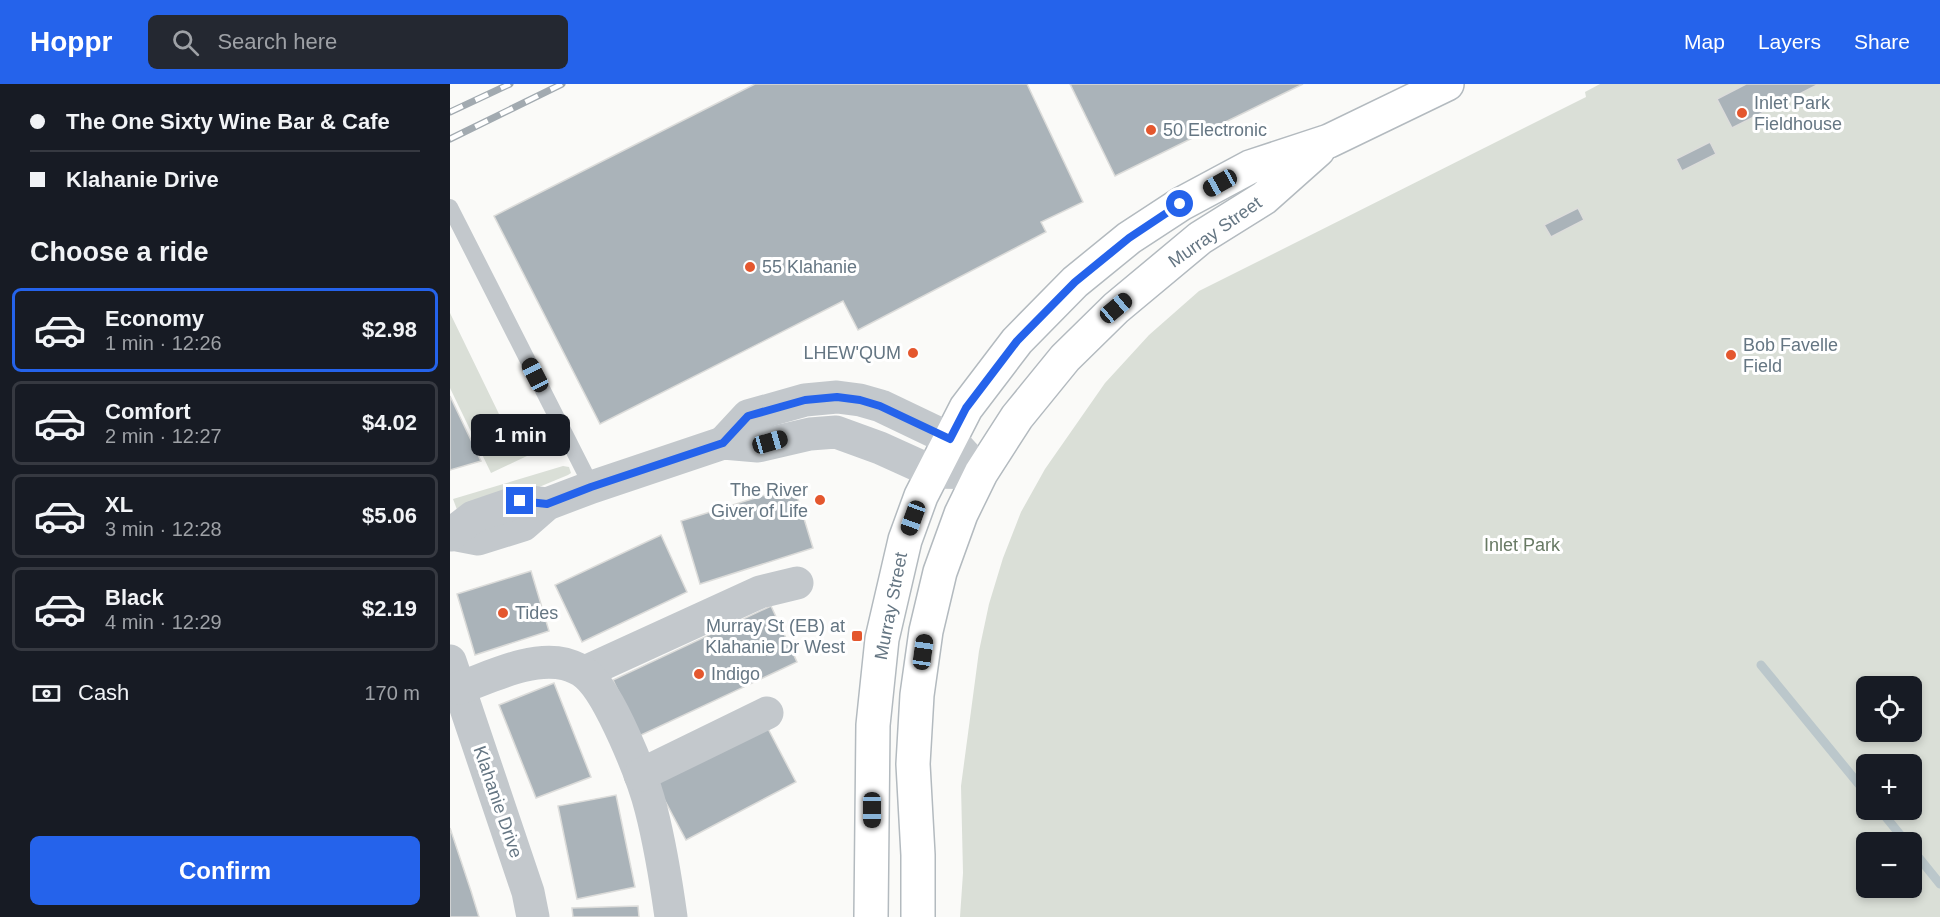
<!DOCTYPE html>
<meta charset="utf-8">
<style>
body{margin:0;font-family:Helvetica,sans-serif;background:#242831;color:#f1f3f6;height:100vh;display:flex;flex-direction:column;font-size:22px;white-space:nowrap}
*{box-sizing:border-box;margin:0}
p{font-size:20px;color:#9ea1a6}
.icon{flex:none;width:33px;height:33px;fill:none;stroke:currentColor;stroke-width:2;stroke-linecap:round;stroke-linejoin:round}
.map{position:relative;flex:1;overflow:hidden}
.details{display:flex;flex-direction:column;background:#171b24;width:450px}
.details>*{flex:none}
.banner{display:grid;align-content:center;height:132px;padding:0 30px;background:#171b24}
.tools{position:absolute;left:1406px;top:592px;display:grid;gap:12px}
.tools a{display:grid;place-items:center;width:66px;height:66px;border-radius:9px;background:#171b24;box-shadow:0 3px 9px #0003;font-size:30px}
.end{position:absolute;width:27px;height:27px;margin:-14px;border:8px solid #2563eb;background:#fff;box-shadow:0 0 0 3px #fff}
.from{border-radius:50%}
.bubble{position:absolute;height:42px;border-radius:9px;background:#171b24;box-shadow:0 3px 9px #0003;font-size:20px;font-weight:700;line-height:42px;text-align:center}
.car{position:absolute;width:18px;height:36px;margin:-18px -9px;border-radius:8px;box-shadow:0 0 4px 2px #0007;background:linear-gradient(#222 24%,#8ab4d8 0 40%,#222 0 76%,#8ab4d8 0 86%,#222 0)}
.banner b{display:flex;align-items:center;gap:21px;height:57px;font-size:22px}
.banner b+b{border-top:2px solid #363941}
.banner i{width:15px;height:15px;background:#f1f3f6}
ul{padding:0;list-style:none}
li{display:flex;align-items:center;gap:18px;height:84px;margin:0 12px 9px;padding:0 18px;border:3px solid #363941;border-radius:9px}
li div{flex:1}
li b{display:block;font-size:22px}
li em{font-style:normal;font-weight:700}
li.current{border-color:#2563eb}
li>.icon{width:54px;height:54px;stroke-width:1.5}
h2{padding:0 30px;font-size:27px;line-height:72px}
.pay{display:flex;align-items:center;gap:15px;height:66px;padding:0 30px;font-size:22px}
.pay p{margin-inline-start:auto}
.primary-button{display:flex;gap:12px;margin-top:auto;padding:12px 30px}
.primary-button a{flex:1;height:69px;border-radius:9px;background:#2563eb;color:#fff;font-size:24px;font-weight:700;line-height:69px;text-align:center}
header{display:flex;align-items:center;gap:36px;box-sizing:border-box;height:84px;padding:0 30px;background:#2563eb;color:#fff}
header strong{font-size:28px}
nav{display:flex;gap:33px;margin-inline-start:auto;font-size:21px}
.search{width:420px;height:54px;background:#242831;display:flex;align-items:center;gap:15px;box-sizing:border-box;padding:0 21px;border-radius:9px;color:#9ea1a6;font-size:22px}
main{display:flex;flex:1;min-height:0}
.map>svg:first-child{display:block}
</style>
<header>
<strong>Hoppr</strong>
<div class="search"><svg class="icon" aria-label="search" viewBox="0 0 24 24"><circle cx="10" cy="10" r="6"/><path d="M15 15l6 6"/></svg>Search here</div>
<nav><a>Map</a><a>Layers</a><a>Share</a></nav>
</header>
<main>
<section class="details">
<div class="banner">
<b><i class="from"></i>The One Sixty Wine Bar &amp; Cafe</b>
<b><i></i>Klahanie Drive</b>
</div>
<h2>Choose a ride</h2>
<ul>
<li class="current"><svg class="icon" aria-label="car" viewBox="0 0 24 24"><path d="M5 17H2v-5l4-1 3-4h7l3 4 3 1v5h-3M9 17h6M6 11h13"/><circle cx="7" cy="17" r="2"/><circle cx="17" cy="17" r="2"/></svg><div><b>Economy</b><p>1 min · 12:26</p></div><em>$2.98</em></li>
<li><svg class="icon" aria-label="car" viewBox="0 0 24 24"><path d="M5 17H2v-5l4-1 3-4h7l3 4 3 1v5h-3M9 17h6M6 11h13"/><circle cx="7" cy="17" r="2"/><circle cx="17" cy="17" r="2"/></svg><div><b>Comfort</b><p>2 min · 12:27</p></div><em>$4.02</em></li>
<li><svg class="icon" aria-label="car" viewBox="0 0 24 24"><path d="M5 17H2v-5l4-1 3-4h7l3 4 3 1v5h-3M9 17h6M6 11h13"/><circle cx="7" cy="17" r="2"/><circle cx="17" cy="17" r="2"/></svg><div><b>XL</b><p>3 min · 12:28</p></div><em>$5.06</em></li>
<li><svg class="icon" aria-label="car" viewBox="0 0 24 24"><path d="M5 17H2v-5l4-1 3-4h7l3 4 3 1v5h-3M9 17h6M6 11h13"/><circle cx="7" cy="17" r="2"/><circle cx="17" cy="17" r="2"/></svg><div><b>Black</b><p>4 min · 12:29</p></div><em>$2.19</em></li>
</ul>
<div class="pay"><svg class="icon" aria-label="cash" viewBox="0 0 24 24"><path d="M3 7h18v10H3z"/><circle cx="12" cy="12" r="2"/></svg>Cash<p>170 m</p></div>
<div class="primary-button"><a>Confirm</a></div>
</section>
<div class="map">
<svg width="1490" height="833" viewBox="0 0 1490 833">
<rect width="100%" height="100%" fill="#fafaf8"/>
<g fill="#dadfd7" fill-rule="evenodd">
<path d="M1150 0H1490V833H510L513 789 511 702 529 567 539 520 553 474 571 428 595 385 655 299 699 251 749 207 1136 13 1135 8ZM1416 603H1461V648H1416ZM1416 681H1461V726H1416ZM1416 759H1461V804H1416Z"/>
<path d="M0 229 64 361 70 359 77 372 41 389 0 304Z"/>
<path d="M113 382 119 383 121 389 118 391 65 413 9 431 3 415Z"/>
</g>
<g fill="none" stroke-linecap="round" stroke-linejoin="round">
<g stroke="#bbc7cb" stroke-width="9">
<path d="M1311 581 1416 709"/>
<path d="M1430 726 1457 759"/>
<path d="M1461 764 1490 800"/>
</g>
</g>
<g fill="#aab3b9" stroke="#dcdcda" stroke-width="1.5">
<path d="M305 0H577L633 118 591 138 596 148 408 246 393 217 150 340 44 132Z"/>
<path d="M620 0H853L665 92Z"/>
<path d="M1296 0H1369L1282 44 1267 15Z"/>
<path d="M1260 58 1266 70 1232 87 1226 75Z"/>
<path d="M1128 124 1134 136 1101 153 1094 141Z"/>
<path d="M0 312 31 377 0 386Z"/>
<path d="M344 402 363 464 250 500 231 437Z"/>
<path d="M211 451 237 508 132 558 105 501Z"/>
<path d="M81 487 99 547 25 571 7 510Z"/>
<path d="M321 522 347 578 189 652 163 596Z"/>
<path d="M104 599 141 693 86 714 49 621Z"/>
<path d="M315 639 346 698 236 756 205 698Z"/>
<path d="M166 711 185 803 127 815 108 722Z"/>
<path d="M0 744 21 807 29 833H0Z"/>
<path d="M188 822 189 833H123L122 824Z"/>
</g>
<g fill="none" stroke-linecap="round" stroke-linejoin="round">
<g stroke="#b3babf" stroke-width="36">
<g id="secondary">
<path d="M421 833 423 641 432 555 455 456 471 412 516 324 567 257 625 198 679 154 731 120 800 83 879 57 997 0"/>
<path d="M468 833V771L463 680 467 611 476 547 490 488 511 430 531 389 567 333 615 274 666 224 750 154 814 114 868 66"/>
</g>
</g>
<path stroke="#c3c8cc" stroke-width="16" d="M0 123 142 403"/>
<g stroke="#c3c8cc" stroke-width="33">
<path d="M273 359 298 332 355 316 387 313 410 316 431 322 500 355 520 377"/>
<path d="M2 450 28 455 73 441 97 420 142 403 273 359 308 362 360 350 386 348 430 364 483 388 531 389"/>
<path d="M0 451 23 433 70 417 97 420"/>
<path d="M0 577 78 808 83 833"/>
<path d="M135 588 310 508 347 499"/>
<path d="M9 604C41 593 81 572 115 580 122 582 131 586 136 590 160 610 193 693 201 725 210 760 216 797 221 833"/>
<path d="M190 691 317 629"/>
</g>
<use href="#secondary" stroke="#fff" stroke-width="33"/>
<g stroke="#a2aab0" stroke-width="7">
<g id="rail">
<path d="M0 28 60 0"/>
<path d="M0 55 112 0"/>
</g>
</g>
<use href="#rail" stroke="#fff" stroke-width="4.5" stroke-dasharray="14" stroke-linecap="butt"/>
</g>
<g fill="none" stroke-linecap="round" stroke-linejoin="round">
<path stroke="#2563eb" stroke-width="8" d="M70 417 97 420 141 403 273 359 298 332 355 316 387 313 410 316 430 322 500 355 516 324 567 257 625 198 679 154 730 120"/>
</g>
<g fill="#e4572e" stroke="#fff" stroke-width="2">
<circle cx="1292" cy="29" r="6"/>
<circle cx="701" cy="46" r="6"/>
<circle cx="300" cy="183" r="6"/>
<circle cx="463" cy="269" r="6"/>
<circle cx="1281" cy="271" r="6"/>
<circle cx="370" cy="416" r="6"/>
<circle cx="53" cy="529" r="6"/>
<rect x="401" y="546" width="12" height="12" rx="3"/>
<circle cx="249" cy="590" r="6"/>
</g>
<g text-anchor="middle" stroke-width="6" stroke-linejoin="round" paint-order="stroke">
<g font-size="18" fill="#657683" stroke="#fff" text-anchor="start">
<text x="1304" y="25">Inlet Park<tspan x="1304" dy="21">Fieldhouse</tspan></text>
<text x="713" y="52">50 Electronic</text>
<text x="312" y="189">55 Klahanie</text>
<text x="1293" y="267">Bob Favelle<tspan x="1293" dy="21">Field</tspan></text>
<text x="451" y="275" text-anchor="end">LHEW'QUM</text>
<text x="358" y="412" text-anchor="end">The River<tspan x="358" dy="21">Giver of Life</tspan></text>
<text x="65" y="535">Tides</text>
<text x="395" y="548" text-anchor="end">Murray St (EB) at<tspan x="395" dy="21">Klahanie Dr West</tspan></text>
<text x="261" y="596">Indigo</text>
</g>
<g font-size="18" fill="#657683" stroke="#fff">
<text transform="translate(765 148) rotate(-35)" y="6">Murray Street</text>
<text transform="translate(441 522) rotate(-79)" y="6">Murray Street</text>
<text transform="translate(48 718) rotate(71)" y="6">Klahanie Drive</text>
</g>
<g font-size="18" fill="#687a64" stroke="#fff">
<text x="1072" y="467">Inlet Park</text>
</g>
</g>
</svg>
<div class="tools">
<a><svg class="icon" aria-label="locate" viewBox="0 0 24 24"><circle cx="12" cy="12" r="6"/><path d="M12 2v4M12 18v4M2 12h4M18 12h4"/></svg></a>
<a>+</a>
<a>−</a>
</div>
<i class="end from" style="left:730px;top:120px"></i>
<i class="end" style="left:70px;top:417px"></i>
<div class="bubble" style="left:21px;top:330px;width:99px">1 min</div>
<i class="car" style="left:770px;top:99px;rotate:241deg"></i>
<i class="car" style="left:666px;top:224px;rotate:50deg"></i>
<i class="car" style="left:85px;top:291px;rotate:333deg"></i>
<i class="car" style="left:320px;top:358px;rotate:74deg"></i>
<i class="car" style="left:463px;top:434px;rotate:200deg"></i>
<i class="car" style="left:473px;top:568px;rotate:8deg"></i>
<i class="car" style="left:422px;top:726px;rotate:180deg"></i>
</div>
</main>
